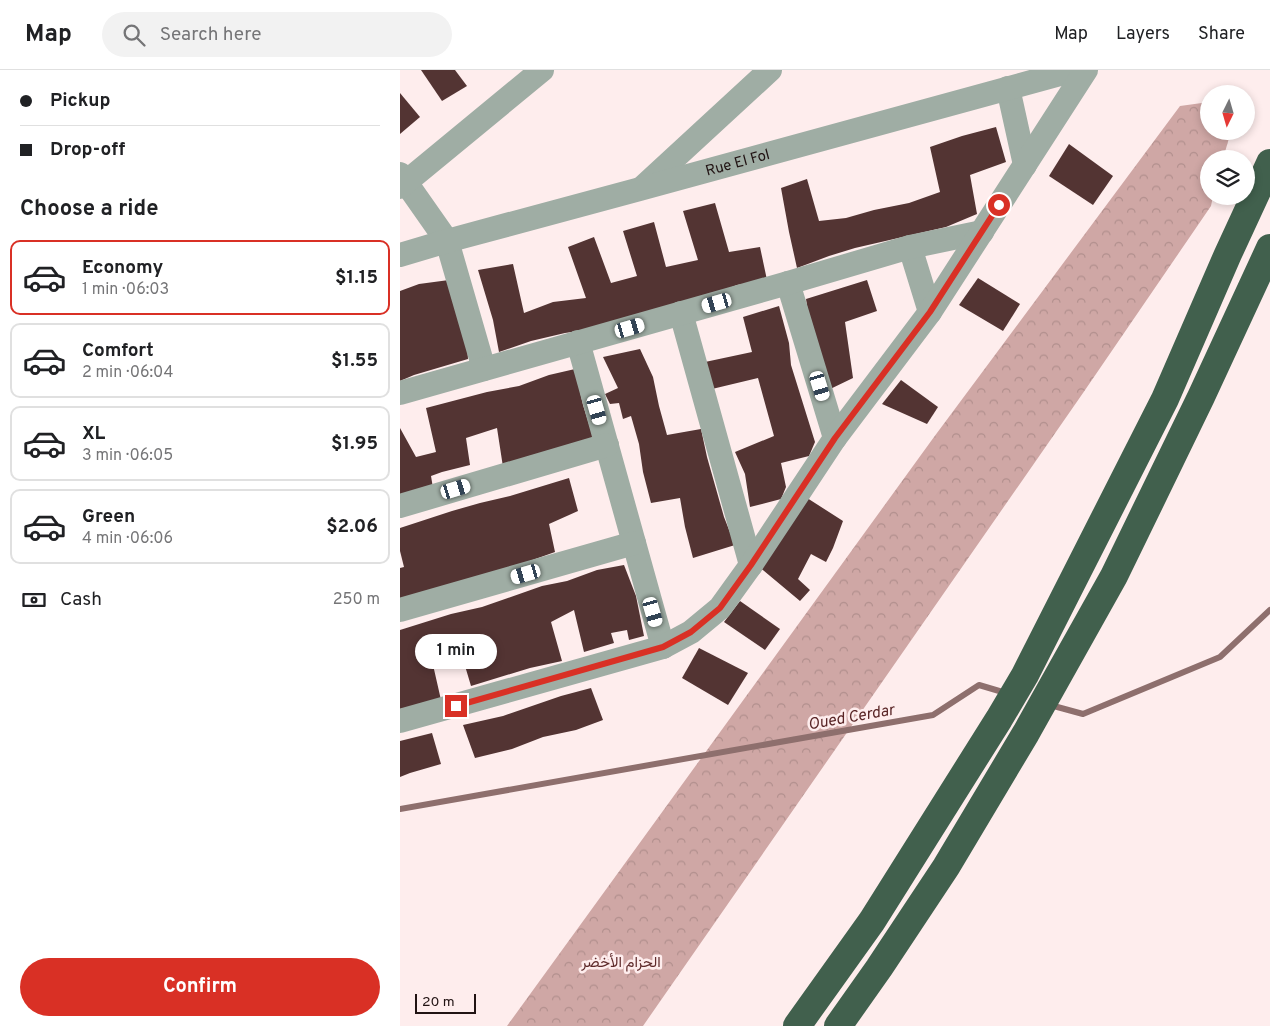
<!DOCTYPE html>
<meta charset="utf-8">
<style>
body{margin:0;font-family:Overpass,Vazirmatn,sans-serif;background:#f2f2f2;color:#202124;height:100vh;display:flex;flex-direction:column;font-size:19px;white-space:nowrap}
*{box-sizing:border-box;margin:0}
p{font-size:16px;color:#757577}
.icon{flex:none;width:28px;height:28px;fill:none;stroke:currentColor;stroke-width:2;stroke-linecap:round;stroke-linejoin:round}
.map{position:relative;flex:1;overflow:hidden}
.details{display:flex;flex-direction:column;background:#fff;width:400px}
.details>*{flex:none}
.hud{display:grid;align-content:center;height:110px;padding:0 20px;background:#fff}
.needle{width:32px;rotate:185deg}
.buttons{position:absolute;left:800px;top:15px;display:grid;gap:10px}
.buttons a{display:grid;place-items:center;width:55px;height:55px;border-radius:50%;background:#fff;box-shadow:0 2px 8px #0003;font-size:25px}
.scale{position:absolute;left:15px;bottom:12px;width:61px;box-sizing:border-box;padding-left:5px;border:2px solid #211313;border-top:0;font-size:14px;line-height:18px;white-space:nowrap;color:#211313;-webkit-text-stroke:4px #feeded;paint-order:stroke}
.end{position:absolute;width:22px;height:22px;margin:-11px;border:6px solid #d93025;background:#fff;box-shadow:0 0 0 2px #fff}
.from{border-radius:50%}
.bubble{position:absolute;height:35px;border-radius:18px;background:#fff;box-shadow:0 2px 8px #0003;font-size:16px;font-weight:700;line-height:35px;text-align:center}
.car{position:absolute;width:15px;height:30px;margin:-15px -8px;border-radius:6px;box-shadow:0 0 4px 1px #0007;background:linear-gradient(#fff 24%,#345 0 40%,#fff 0 76%,#345 0 86%,#fff 0)}
.hud b{display:flex;align-items:center;gap:18px;height:48px;font-size:19px}
.hud b+b{border-top:1px solid #e0e0e0}
.hud i{width:12px;height:12px;background:#202124}
ul{padding:0;list-style:none}
li{display:flex;align-items:center;gap:15px;height:75px;margin:0 10px 8px;padding:0 10px;border:2px solid #e0e0e0;border-radius:10px}
li div{flex:1}
li b{display:block;font-size:19px}
li em{font-style:normal;font-weight:700}
li.current{border-color:#d93025}
li>.icon{width:45px;height:45px;stroke-width:1.5}
h2{padding:0 20px;font-size:22px;line-height:60px}
.pay{display:flex;align-items:center;gap:12px;height:55px;padding:0 20px;font-size:19px}
.pay p{margin-inline-start:auto}
.action{display:flex;gap:10px;margin-top:auto;padding:10px 20px}
.action a{flex:1;height:58px;border-radius:30px;background:#d93025;color:#fff;font-size:20px;font-weight:700;line-height:58px;text-align:center}
header{display:flex;align-items:center;gap:30px;box-sizing:border-box;height:70px;padding:0 25px;background:#fff;border-bottom:1px solid #e0e0e0}
header strong{font-size:24px}
nav{display:flex;gap:28px;margin-inline-start:auto;font-size:18px}
.search{width:350px;height:45px;background:#f2f2f2;display:flex;align-items:center;gap:12px;box-sizing:border-box;padding:0 18px;border-radius:28px;color:#757577;font-size:19px}
main{display:flex;flex:1;min-height:0}
.map>svg:first-child{display:block}
</style>
<header>
<strong>Map</strong>
<div class="search"><svg class="icon" aria-label="search" viewBox="0 0 24 24"><circle cx="10" cy="10" r="6"/><path d="M15 15l6 6"/></svg>Search here</div>
<nav><a>Map</a><a>Layers</a><a>Share</a></nav>
</header>
<main>
<section class="details">
<div class="hud">
<b><i class="from"></i>Pickup</b>
<b><i></i>Drop-off</b>
</div>
<h2>Choose a ride</h2>
<ul>
<li class="current"><svg class="icon" aria-label="car" viewBox="0 0 24 24"><path d="M5 17H2v-5l4-1 3-4h7l3 4 3 1v5h-3M9 17h6M6 11h13"/><circle cx="7" cy="17" r="2"/><circle cx="17" cy="17" r="2"/></svg><div><b>Economy</b><p>1 min · 06:03</p></div><em>$1.15</em></li>
<li><svg class="icon" aria-label="car" viewBox="0 0 24 24"><path d="M5 17H2v-5l4-1 3-4h7l3 4 3 1v5h-3M9 17h6M6 11h13"/><circle cx="7" cy="17" r="2"/><circle cx="17" cy="17" r="2"/></svg><div><b>Comfort</b><p>2 min · 06:04</p></div><em>$1.55</em></li>
<li><svg class="icon" aria-label="car" viewBox="0 0 24 24"><path d="M5 17H2v-5l4-1 3-4h7l3 4 3 1v5h-3M9 17h6M6 11h13"/><circle cx="7" cy="17" r="2"/><circle cx="17" cy="17" r="2"/></svg><div><b>XL</b><p>3 min · 06:05</p></div><em>$1.95</em></li>
<li><svg class="icon" aria-label="car" viewBox="0 0 24 24"><path d="M5 17H2v-5l4-1 3-4h7l3 4 3 1v5h-3M9 17h6M6 11h13"/><circle cx="7" cy="17" r="2"/><circle cx="17" cy="17" r="2"/></svg><div><b>Green</b><p>4 min · 06:06</p></div><em>$2.06</em></li>
</ul>
<div class="pay"><svg class="icon" aria-label="cash" viewBox="0 0 24 24"><path d="M3 7h18v10H3z"/><circle cx="12" cy="12" r="2"/></svg>Cash<p>250 m</p></div>
<div class="action"><a>Confirm</a></div>
</section>
<div class="map">
<svg width="870" height="956" viewBox="0 0 870 956">
<defs>
<pattern id="forest-crowns" width="20" height="18" patternUnits="userSpaceOnUse" patternTransform="scale(1.25)"><rect width="20" height="18" fill="#cfa7a5"/><path d="M2 6a3 3 0 1 1 6 0M12 15a3 3 0 1 1 6 0" fill="none" stroke="#b18f8d"/></pattern>
</defs>
<rect width="100%" height="100%" fill="#feeded"/>
<path fill="url(#forest-crowns)" d="M809 32V61H831L823 89H809V126H813L811 136 683 323 243 956H107L534 367 780 36Z"/>
<g fill="none" stroke-linecap="round" stroke-linejoin="round">
<g stroke="#8e6f6d" stroke-width="6">
<path d="M650 635 683 644 820 587 870 540"/>
<path d="M0 739 533 645 579 615 606 623"/>
</g>
</g>
<g fill="#533433">
<path d="M21 0H55L67 16 42 31Z"/>
<path d="M0 23 20 47 0 64Z"/>
<path d="M596 57 606 92 570 105 577 144 546 157 455 178 429 186 397 198 389 162 381 118 407 109 419 151 446 148 474 140 509 133 540 122 530 77 562 66Z"/>
<path d="M669 74 713 106 693 135 649 106Z"/>
<path d="M315 133 329 182 360 177 367 210 337 215 312 225 199 258 165 263 131 271 99 282 93 250 78 200 113 194 124 243 153 232 186 228 168 177 194 167 211 213 237 206 223 161 254 152 266 197 298 190 283 141Z"/>
<path d="M578 208 620 234 603 261 559 235Z"/>
<path d="M49 210 66 257 68 289 14 305 0 311V221L19 214Z"/>
<path d="M467 210 477 241 445 252 453 308 424 322 415 289 406 229Z"/>
<path d="M379 236 389 273 391 295 415 372 409 386 381 393 386 417 381 429 350 437 345 404 335 382 374 366 358 308 312 319 305 292 352 282 343 247Z"/>
<path d="M240 279 253 307 259 336 267 365 301 359 307 387 324 447 335 475 293 488 285 457 280 428 251 433 243 402 239 374 231 346 223 349 219 333 210 334 205 324 218 318 203 287Z"/>
<path d="M175 299 183 335 194 370 103 397 97 358 66 368 70 395 42 402 31 406 33 418 0 431V358L16 387 36 382 26 338 87 322 119 316 149 305Z"/>
<path d="M501 310 538 337 527 354 482 334Z"/>
<path d="M169 408 178 441 149 454 155 482 102 501 0 533V498L4 497 0 481V458L52 441 80 433 110 426Z"/>
<path d="M404 426 443 451 433 478 426 492 411 484 398 509 410 520 400 531 358 496Z"/>
<path d="M224 495 236 526 244 566 229 570 227 560 211 563 214 573 184 582 174 540 151 552 162 591 130 598 71 616 60 579 31 586 41 630 0 639V560L51 544 82 537 142 516 167 511 197 500Z"/>
<path d="M340 531 380 559 365 580 324 552Z"/>
<path d="M299 578 348 603 328 635 282 608Z"/>
<path d="M191 618 203 650 176 660 143 667 112 679 75 688 63 655 103 646 161 626Z"/>
<path d="M32 663 41 694 10 703 0 707V671Z"/>
</g>
<g fill="none" stroke-linecap="round" stroke-linejoin="round">
<g stroke="#9fada4" stroke-width="24">
<path d="M608 18 625 95"/>
<path d="M0 104 47 171 84 299"/>
<path d="M0 117 142 0"/>
<path d="M243 117 370 0"/>
<path d="M510 177 530 242"/>
<path id="s1" d="M0 185 47 171 240 119 675 0"/>
<path d="M388 213 435 368"/>
<path d="M281 243 351 495"/>
<path d="M178 272 263 577"/>
<path d="M0 323 388 213 510 177 582 162"/>
<path d="M0 436 207 375"/>
<path d="M0 540 234 473"/>
<path d="M0 651 263 577 291 562 320 538 351 495 435 368 530 242 686 0"/>
</g>
<g stroke="#41604d" stroke-width="28">
<path d="M397 956 472 851 599 649 625 605 765 329 828 184 870 93"/>
<path d="M438 956 479 898 546 797 626 663 714 506 801 327 870 178"/>
</g>
</g>
<g fill="none" stroke-linecap="round" stroke-linejoin="round">
<path stroke="#d93025" stroke-width="6" d="M56 636 263 577 291 562 320 538 351 495 435 368 530 242 599 135"/>
</g>
<g text-anchor="middle" stroke-width="5" stroke-linejoin="round" paint-order="stroke">
<g font-size="15" fill="#211313" stroke="#feeded">
<text dy="5" stroke="none"><textPath href="#s1" startOffset="350">Rue El Fol</textPath></text>
</g>
<g font-size="15" fill="#5f2b2b" stroke="#feeded">
<text x="221" y="897">الحزام الأخضر</text>
</g>
<g font-size="16" font-style="italic" fill="#5a2627" stroke="#feeded">
<text transform="translate(451 646) rotate(-10)" y="6">Oued Cerdar</text>
</g>
</g>
</svg>
<div class="buttons">
<a><svg class="needle" viewBox="-14 -14 28 28"><path d="M0-13l5 13h-10z" fill="#e53935"/><path d="M0 13l5-13h-10z" fill="#757577"/></svg></a>
<a><svg class="icon" aria-label="layers" viewBox="0 0 24 24"><path d="M12 4l9 5-9 5-9-5zM3 14l9 5 9-5"/></svg></a>
</div>
<div class="scale">20 m</div>
<i class="end from" style="left:599px;top:135px"></i>
<i class="end" style="left:56px;top:636px"></i>
<div class="bubble" style="left:15px;top:564px;width:82px">1 min</div>
<i class="car" style="left:317px;top:233px;rotate:254deg"></i>
<i class="car" style="left:230px;top:258px;rotate:74deg"></i>
<i class="car" style="left:420px;top:316px;rotate:163deg"></i>
<i class="car" style="left:197px;top:340px;rotate:164deg"></i>
<i class="car" style="left:56px;top:419px;rotate:73deg"></i>
<i class="car" style="left:126px;top:504px;rotate:254deg"></i>
<i class="car" style="left:253px;top:542px;rotate:164deg"></i>
</div>
</main>
